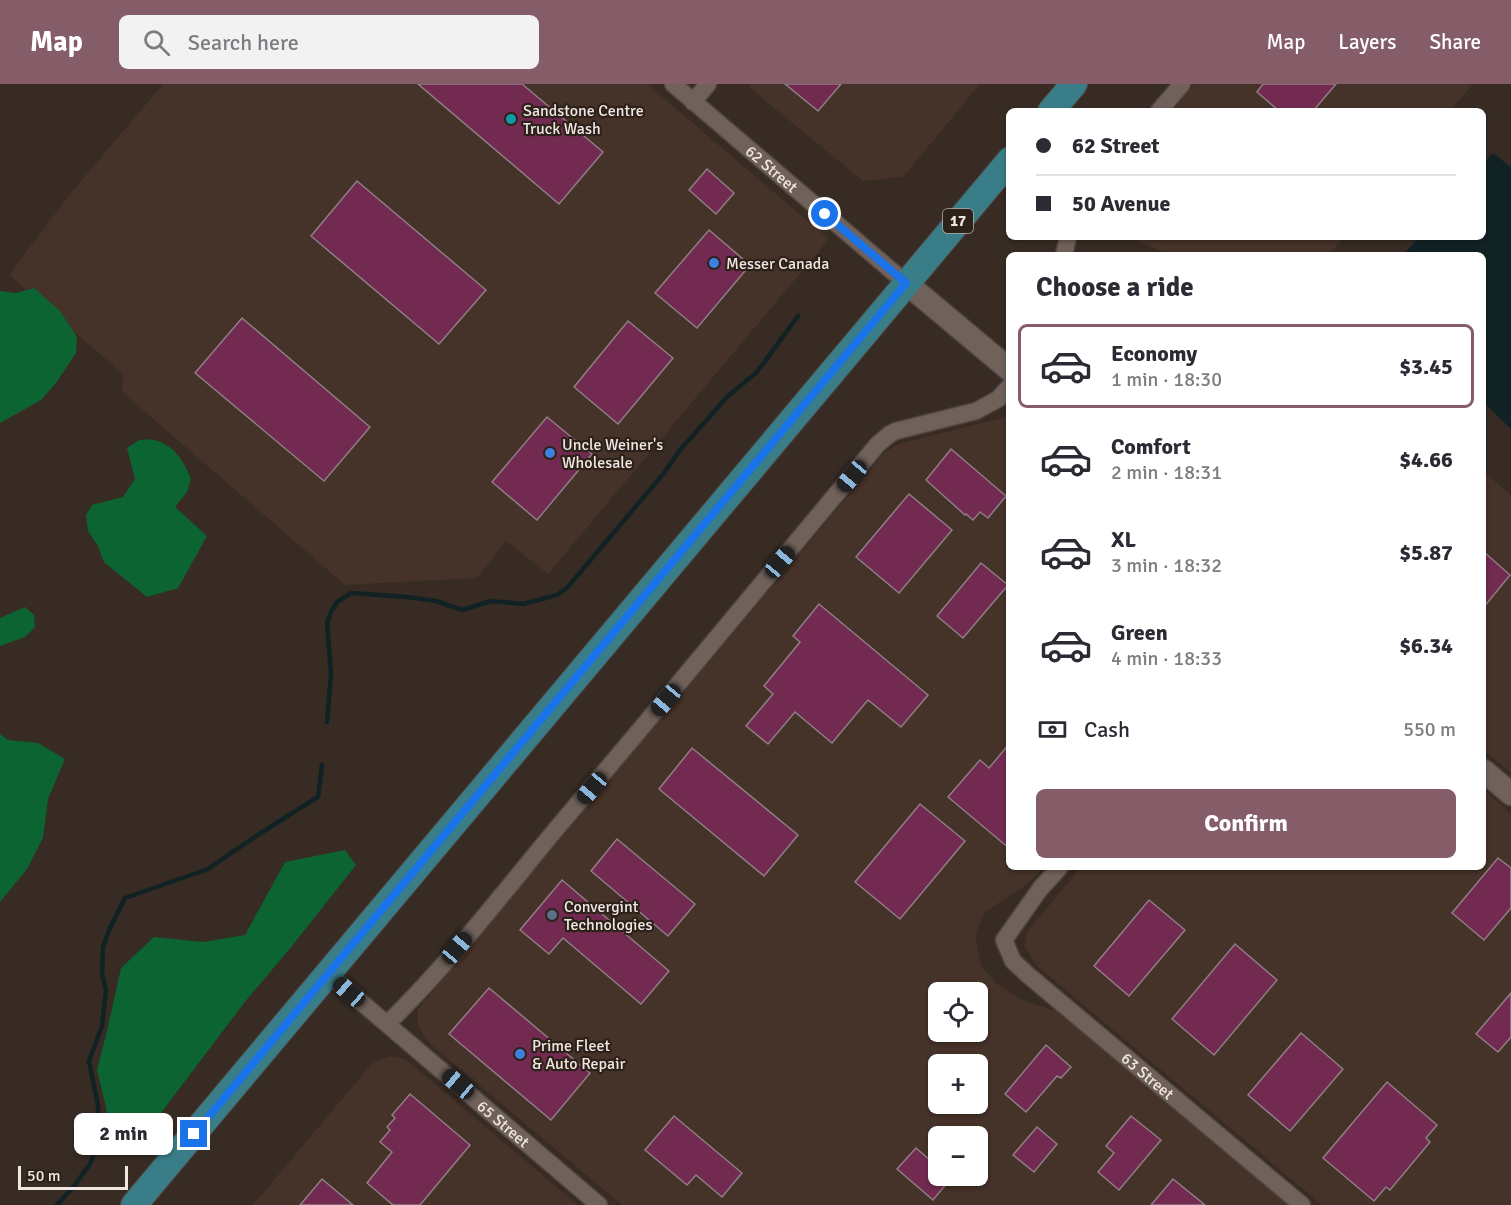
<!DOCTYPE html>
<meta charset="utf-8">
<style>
body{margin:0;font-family:Signika,sans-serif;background:#f2f2f3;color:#2b2b33;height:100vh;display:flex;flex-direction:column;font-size:22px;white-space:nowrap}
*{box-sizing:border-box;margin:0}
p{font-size:20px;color:#7c7c81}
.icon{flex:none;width:33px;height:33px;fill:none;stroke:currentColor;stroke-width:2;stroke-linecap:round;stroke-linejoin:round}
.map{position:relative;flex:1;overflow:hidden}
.panel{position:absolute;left:1006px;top:168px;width:480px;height:618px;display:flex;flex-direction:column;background:#fff;border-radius:9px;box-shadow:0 2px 4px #0004}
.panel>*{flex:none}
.hud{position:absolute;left:1006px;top:24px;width:480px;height:132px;border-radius:9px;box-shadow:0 2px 4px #0004;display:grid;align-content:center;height:132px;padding:0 30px;background:#fff}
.controls{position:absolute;left:928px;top:898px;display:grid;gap:12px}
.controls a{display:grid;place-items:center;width:60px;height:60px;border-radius:9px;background:#fff;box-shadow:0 2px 4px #0004;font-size:30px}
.scale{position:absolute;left:18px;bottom:15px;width:110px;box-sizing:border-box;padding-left:6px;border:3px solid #f0e7e3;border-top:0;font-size:16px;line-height:21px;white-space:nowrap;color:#f0e7e3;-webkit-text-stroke:4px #2d211a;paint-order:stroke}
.end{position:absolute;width:27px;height:27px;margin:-14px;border:8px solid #1a73e8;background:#fff;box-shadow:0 0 0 3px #fff}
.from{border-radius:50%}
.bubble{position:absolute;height:42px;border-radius:9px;background:#fff;box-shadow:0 2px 4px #0004;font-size:20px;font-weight:700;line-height:42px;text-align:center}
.car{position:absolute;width:18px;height:36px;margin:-18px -9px;border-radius:8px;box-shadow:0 0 4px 2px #0007;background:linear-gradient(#222 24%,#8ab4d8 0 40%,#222 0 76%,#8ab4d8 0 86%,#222 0)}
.hud b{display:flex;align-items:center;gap:21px;height:57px;font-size:22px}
.hud b+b{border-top:2px solid #e1e1e2}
.hud i{width:15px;height:15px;background:#2b2b33}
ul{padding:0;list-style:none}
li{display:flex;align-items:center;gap:18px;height:84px;margin:0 12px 9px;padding:0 18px;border:3px solid transparent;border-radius:9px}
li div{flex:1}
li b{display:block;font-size:22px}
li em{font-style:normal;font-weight:700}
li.selected{border-color:#855d69}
li>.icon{width:54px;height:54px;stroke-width:1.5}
h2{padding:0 30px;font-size:27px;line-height:72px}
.pay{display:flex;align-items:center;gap:15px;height:66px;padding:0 30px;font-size:22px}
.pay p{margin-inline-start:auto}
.cta{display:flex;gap:12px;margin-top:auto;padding:12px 30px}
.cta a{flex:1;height:69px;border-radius:9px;background:#855d69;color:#fff;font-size:24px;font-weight:700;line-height:69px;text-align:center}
header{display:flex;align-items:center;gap:36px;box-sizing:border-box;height:84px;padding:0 30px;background:#855d69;color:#fff}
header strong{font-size:28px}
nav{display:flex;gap:33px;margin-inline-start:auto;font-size:21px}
.search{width:420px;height:54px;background:#f2f2f3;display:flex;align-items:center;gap:15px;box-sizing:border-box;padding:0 21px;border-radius:9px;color:#7c7c81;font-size:22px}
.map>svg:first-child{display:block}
</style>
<header>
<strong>Map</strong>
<div class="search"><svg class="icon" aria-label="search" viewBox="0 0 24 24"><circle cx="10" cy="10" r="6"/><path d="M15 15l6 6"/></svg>Search here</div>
<nav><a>Map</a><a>Layers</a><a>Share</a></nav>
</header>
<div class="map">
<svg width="1511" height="1121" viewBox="0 0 1511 1121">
<rect width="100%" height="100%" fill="#372b24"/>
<g fill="#453228" fill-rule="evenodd">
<path d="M163 0H647L829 155 548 490 506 457 477 494 345 501 122 308 123 290 9 191 70 110Z"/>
<path d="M749 0H980L903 93 863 97 750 4Z"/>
<path d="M1194 0H1473L1450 27H1172Z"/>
<path d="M1126 153H1344L1329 171H1172Z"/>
<path d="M1009 332 1010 783H1044L1026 801 985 828 975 851 981 882 997 900 1022 916 1062 929 1289 1121H622L429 959 422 949 418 939 417 926 885 368 898 360ZM939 909H978V948H939ZM939 981H978V1020H939ZM939 1053H978V1092H939Z"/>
<path d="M1484 388 1511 411V689L1484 666Z"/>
<path d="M1484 706 1511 729V1121H1322L1037 882 1025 863 1027 848 1081 783H1484Z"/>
<path d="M391 972 405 975 578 1121H253L374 977Z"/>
</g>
<g fill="#0c6432">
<path d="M34 204 60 227 77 253 76 269 56 299 41 316 0 339V207L16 209Z"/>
<path d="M139 356C143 356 150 355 154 356 174 360 184 378 191 395L187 408 175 423 207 452 178 504 147 513 104 478 98 462 88 447 86 431 92 421 123 413 135 395 127 364Z"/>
<path d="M25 523 34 531 35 543 25 553 0 562V534Z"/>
<path d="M0 650 8 656 38 659 65 675 48 715 43 754 27 785 0 818Z"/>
<path d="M345 766 356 781 292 862 244 919 161 1029 111 1064 106 1023 97 986 107 947 121 884 154 853 203 858 245 851 285 778Z"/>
</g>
<path fill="#112224" d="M1493 69 1511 83V345L1484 319V171H1403L1419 153H1484V78Z"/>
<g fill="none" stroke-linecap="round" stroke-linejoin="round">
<g stroke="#112224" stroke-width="4.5">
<path d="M327 638 331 590 327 539 331 528 337 518 351 509 407 513 436 517 462 526 491 517 523 520 557 511 567 504 664 389 680 366 728 312 757 288 798 232"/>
<path d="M57 1121 74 1102 90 1080 99 1056 98 1021 89 977 102 942 106 907 102 890 103 863 110 844 125 814 208 785 256 752 318 713 322 681"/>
</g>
</g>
<g fill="#722a51" stroke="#8e7e85" stroke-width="1.5">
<path d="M418 0H522L603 68 559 120Z"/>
<path d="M785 0H841L818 27Z"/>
<path d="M1263 0H1336L1313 27H1279L1257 8Z"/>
<path d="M707 85 734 109 716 130 689 106Z"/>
<path d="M357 97 486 206 439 260 311 152Z"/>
<path d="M709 146 750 181 697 244 655 209Z"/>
<path d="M242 234 370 343 324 397 195 289Z"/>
<path d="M628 237 673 274 618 340 574 303Z"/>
<path d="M547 333 592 370 537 436 492 398Z"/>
<path d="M951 365 1006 412 988 434 980 428 973 436 966 430 965 431 926 396Z"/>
<path d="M909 410 952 446 899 509 856 473Z"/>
<path d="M1484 468 1510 491 1484 523Z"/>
<path d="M981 479 1008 501 963 554 937 532Z"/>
<path d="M819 520 928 611 901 643 868 616 832 659 795 628 768 660 746 642 773 610 764 602 800 558 793 552Z"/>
<path d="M1010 659V765L948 713 980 676 989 684Z"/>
<path d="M692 664 798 751 764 792 659 705Z"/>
<path d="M920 720 965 757 900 835 855 798Z"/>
<path d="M617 755 695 820 668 852 591 787Z"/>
<path d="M1498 774 1511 784V824L1484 856 1452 829Z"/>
<path d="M562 796 669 887 641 920 563 854 549 870 520 846Z"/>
<path d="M1149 816 1185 846 1129 912 1094 882Z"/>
<path d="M1235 860 1277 896 1214 971 1172 935Z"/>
<path d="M489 904 590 989 551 1036 449 950Z"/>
<path d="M1511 909V953L1498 968 1476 950Z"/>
<path d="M1301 949 1343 985 1290 1047 1248 1011Z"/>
<path d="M1046 961 1071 983 1061 994 1057 992 1026 1028 1005 1010Z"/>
<path d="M1387 998 1437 1041 1426 1054 1430 1058 1390 1106 1386 1103 1374 1117 1323 1074Z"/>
<path d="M410 1010 470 1061 420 1121H393L367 1099 392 1068 380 1058 390 1046 387 1043 395 1034 392 1031Z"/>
<path d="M674 1032 742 1089 722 1113 696 1091 687 1101 645 1066Z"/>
<path d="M1131 1032 1161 1056 1119 1106 1098 1088 1114 1069 1106 1062Z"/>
<path d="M1037 1043 1057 1060 1034 1088 1013 1071Z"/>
<path d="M916 1064 939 1084V1092H953L933 1116 897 1085Z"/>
<path d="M322 1095 353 1121H300Z"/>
<path d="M1173 1095 1205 1121H1151Z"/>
</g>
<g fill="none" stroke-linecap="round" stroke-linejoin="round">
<g stroke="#504640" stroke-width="19">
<g id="street">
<path id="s1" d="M673 0 906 199"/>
<path d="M693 18 708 0"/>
<path d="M1159 27 1182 0"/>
<path d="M1064 171 1068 153"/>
<path id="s2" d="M1060 783 1040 805 1004 856 1013 877 1028 891 1302 1121"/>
<path id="s3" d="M327 889 599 1121"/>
<path d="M387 940C448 881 503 809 557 744 665 617 771 488 878 360L890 350 896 347 976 327 998 315 1010 302"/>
</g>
</g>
<g stroke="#504640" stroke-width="25">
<g id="secondary">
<path d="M906 199 1010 286"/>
<path d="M1484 687 1511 710"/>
</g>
</g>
<g stroke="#504640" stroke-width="28">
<g id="primary">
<path d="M1051 27 1074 0"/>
<path d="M134 1121 1010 76"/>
</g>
</g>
<use href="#street" stroke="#70615a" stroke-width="16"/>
<use href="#secondary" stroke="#70615a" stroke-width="22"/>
<use href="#primary" stroke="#387d88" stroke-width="26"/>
</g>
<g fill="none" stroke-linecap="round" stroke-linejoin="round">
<path stroke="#1a73e8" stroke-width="8" d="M194 1050 906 199 825 130"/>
</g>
<circle fill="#0f9aa8" stroke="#2d211a" stroke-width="2" cx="511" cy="35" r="6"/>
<g fill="#3f7fe0" stroke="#2d211a" stroke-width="2">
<circle cx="714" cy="179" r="6"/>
<circle cx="550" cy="369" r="6"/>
<circle cx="520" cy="970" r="6"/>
</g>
<circle fill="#5c6f8a" stroke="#2d211a" stroke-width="2" cx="552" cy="831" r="6"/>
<g text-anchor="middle" stroke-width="4.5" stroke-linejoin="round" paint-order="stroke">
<rect fill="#2d211a" stroke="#b6aca7" stroke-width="1.5" x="943" y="125" width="30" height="24" rx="4.5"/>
<g font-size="15" font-weight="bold" fill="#f0e7e3">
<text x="958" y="142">17</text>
</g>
<g font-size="16" fill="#f0e7e3" stroke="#2d211a" text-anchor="start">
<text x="523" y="32">Sandstone Centre<tspan x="523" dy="18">Truck Wash</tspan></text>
<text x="726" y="185">Messer Canada</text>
<text x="562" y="366">Uncle Weiner's<tspan x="562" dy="18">Wholesale</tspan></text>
<text x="564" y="828">Convergint<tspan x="564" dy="18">Technologies</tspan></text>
<text x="532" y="967">Prime Fleet<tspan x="532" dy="18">&amp; Auto Repair</tspan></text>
</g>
<g font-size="16" fill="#f0e7e3" stroke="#2d211a">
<text dy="6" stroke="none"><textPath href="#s1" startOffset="130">62 Street</textPath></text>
<text dy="6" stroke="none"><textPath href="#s2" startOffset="292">63 Street</textPath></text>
<text dy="6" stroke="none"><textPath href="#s3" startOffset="232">65 Street</textPath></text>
</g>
</g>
</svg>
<div class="controls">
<a><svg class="icon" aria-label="locate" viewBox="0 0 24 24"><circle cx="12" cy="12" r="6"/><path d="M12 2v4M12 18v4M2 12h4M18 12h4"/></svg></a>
<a>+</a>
<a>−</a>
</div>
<div class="scale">50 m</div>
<i class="end from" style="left:825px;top:130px"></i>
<i class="end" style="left:194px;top:1050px"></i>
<div class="bubble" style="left:74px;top:1029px;width:99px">2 min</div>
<i class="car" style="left:852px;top:392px;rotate:220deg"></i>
<i class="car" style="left:780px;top:478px;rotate:40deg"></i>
<i class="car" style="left:666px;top:616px;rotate:220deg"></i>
<i class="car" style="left:592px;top:704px;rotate:220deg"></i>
<i class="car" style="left:457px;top:864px;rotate:40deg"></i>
<i class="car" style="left:349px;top:908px;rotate:311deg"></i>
<i class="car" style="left:458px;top:1000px;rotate:310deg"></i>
<div class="hud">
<b><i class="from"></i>62 Street</b>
<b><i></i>50 Avenue</b>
</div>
<section class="panel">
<h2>Choose a ride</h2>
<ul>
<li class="selected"><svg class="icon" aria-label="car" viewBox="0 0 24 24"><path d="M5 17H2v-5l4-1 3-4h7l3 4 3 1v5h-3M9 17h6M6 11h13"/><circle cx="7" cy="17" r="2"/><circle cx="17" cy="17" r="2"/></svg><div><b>Economy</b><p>1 min · 18:30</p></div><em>$3.45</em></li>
<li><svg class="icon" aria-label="car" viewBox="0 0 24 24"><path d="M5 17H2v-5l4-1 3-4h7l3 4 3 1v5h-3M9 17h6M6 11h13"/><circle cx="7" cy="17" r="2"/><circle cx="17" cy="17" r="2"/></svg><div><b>Comfort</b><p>2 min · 18:31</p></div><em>$4.66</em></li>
<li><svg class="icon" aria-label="car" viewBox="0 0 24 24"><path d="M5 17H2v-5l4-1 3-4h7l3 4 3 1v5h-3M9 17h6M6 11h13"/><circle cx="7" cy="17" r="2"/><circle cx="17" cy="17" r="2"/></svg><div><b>XL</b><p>3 min · 18:32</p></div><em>$5.87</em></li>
<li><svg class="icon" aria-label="car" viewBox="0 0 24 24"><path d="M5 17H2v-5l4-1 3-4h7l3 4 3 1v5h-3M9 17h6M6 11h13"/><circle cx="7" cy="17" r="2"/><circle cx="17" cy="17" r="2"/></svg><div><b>Green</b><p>4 min · 18:33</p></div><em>$6.34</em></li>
</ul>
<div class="pay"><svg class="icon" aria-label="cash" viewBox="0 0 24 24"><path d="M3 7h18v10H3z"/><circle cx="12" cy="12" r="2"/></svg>Cash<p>550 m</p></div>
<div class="cta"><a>Confirm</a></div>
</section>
</div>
